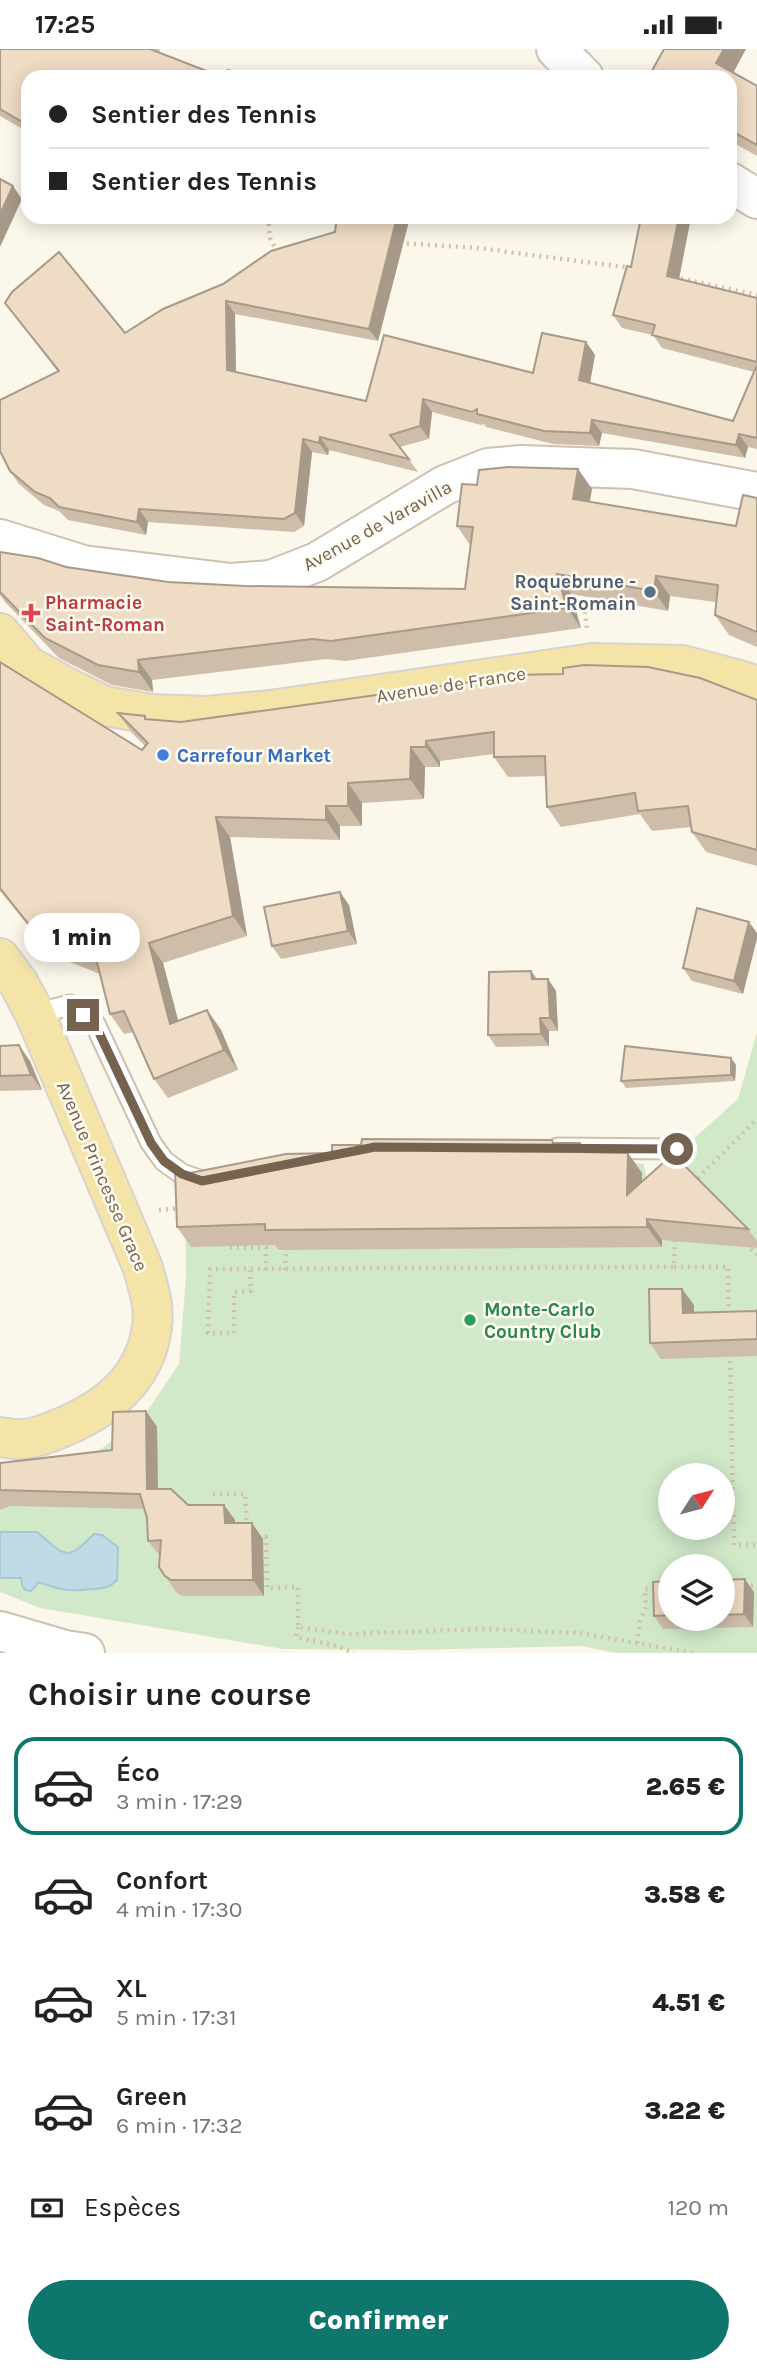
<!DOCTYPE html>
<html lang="fr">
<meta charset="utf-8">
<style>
body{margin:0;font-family:Karla,sans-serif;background:#f2f2f2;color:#222;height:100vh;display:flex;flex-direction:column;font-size:26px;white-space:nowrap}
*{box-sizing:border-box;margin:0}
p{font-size:23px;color:#767676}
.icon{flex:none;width:38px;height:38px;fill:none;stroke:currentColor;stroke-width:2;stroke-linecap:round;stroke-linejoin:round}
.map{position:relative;height:1604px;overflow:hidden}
.drawer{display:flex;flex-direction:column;background:#fff;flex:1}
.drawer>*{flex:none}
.top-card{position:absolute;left:21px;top:21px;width:716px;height:154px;border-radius:21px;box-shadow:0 4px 18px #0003;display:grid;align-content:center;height:154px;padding:0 28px;background:#fff}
.needle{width:46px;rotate:54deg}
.tools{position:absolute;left:658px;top:1414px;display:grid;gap:14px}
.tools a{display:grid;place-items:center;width:77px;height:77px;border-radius:50%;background:#fff;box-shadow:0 4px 18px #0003;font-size:35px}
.end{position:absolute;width:32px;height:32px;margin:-16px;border:9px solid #75624f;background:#fff;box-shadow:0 0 0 4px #fff}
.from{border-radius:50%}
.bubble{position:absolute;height:49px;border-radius:24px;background:#fff;box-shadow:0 4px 18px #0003;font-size:23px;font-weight:800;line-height:49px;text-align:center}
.top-card b{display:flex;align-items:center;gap:24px;height:66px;font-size:26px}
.top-card b+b{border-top:2px solid #e0e0e0}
.top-card i{width:18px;height:18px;background:#222}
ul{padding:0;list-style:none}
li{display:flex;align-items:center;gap:21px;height:98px;margin:0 14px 10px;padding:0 14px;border:4px solid transparent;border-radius:21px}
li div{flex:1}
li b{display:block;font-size:26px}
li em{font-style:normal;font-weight:800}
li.on{border-color:#0f766e}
li>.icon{width:63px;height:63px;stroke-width:1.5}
h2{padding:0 28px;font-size:32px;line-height:84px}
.pay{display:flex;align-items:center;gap:18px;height:77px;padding:0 28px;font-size:26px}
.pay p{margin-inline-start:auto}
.button{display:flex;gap:14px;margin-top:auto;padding:14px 28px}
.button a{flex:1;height:80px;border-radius:42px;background:#0f766e;color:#fff;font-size:28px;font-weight:800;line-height:80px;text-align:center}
.status{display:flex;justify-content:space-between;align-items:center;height:49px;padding:0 35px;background:#fff;direction:ltr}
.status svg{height:19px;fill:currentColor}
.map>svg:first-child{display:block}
</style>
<div class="status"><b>17:25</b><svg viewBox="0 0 49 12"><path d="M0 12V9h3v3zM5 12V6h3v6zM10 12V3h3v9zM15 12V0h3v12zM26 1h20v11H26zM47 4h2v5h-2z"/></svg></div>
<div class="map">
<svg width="757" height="1604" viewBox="0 0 757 1604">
<rect width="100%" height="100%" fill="#fbf7eb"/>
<path fill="#d1e9c9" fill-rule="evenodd" d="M757 983V1604H616L581 1597 409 1601 283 1600 40 1559 0 1543V1423L60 1417 98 1402 142 1370 179 1315 186 1228 185 1136 551 1103 644 1115 647 1133 670 1130 690 1093 738 1050ZM670 1426H723V1479H670ZM670 1517H723V1570H670Z"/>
<path fill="#c0dae5" stroke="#a6c7d6" stroke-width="2" d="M0 1483H37C66 1507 65 1514 94 1485L102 1486 118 1498 117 1531C108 1540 103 1539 91 1540 69 1543 60 1541 39 1533L31 1542 25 1541 22 1536 21 1529H0Z"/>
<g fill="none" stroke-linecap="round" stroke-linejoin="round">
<g stroke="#cdc1b1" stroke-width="23">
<g id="service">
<path d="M35 965 70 956 95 975 151 1094 164 1112 182 1125 199 1131"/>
<path d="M558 1099 677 1100"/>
</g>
</g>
<g stroke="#cdc1b1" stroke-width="42">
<g id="minor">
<path d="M556 0 584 28"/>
<path d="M730 133 757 150"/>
<path d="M0 1582 65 1601 85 1604"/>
</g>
</g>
<g stroke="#cdc1b1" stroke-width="42">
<path id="tertiary" d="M0 490 83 516 231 534 271 531 317 513 445 436 488 419 521 416 633 420 757 443"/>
</g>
<g stroke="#d8d3ce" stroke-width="42">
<g id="primary">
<path d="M0 584 28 617 68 639 105 657 152 665 207 667 271 661 593 614 682 616 736 630 757 637"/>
<path d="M0 909 19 935 35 965 143 1219C148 1238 155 1257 152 1277 146 1329 108 1359 63 1378 51 1383 35 1390 22 1390 15 1391 7 1389 0 1388"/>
</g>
</g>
<g stroke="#d5bfa6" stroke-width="4.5" stroke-dasharray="2 5" stroke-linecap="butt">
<path d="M268 168 270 189 278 204"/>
<path d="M400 194 478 199 632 219"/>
<path d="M674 228 757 246"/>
<path d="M582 542 587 579"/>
<path d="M693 1134 757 1070"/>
<path d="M159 1161 182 1159"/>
<path d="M746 1195 757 1206"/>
<path d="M230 1198 266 1199V1221"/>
<path d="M674 1218H728L729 1268"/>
<path d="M250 1221 251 1242 234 1243V1284H208L210 1220 674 1218 675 1187"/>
<path d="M285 1221 286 1201"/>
<path d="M730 1305 734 1496H757"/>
<path d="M213 1445H245L247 1480"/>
<path d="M258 1488H266L267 1539 298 1538V1578L347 1585 485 1580 580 1584 693 1604"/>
<path d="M744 1537 757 1536"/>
<path d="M298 1578 296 1588 337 1597 354 1604"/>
<path d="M637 1594 640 1572 646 1558 645 1540 670 1539"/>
</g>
<use href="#service" stroke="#fff" stroke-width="19"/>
<use href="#minor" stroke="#fff" stroke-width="38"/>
<use href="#tertiary" stroke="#fff" stroke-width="38"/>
<use href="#primary" stroke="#f5e4a8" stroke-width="38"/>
</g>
<g fill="#cebda9">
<path d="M0 0H159L160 2 159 4 28 28V89L26 86 28 83 0 67Z"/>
<path d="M733 24 757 37V107L730 92V28Z"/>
<path d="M337 168H410L378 292 235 265 236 323 366 352 533 324 586 293 595 306 590 334 733 372 754 323 662 299 653 286 622 279 613 266 631 218 641 168H691L679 230 757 249V400L748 398 745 409 602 384 599 397 553 395 486 378 484 375 481 376 432 363 429 390 400 398 418 423 329 401 328 406 312 403 304 477 294 483 148 473 146 486 68 471 59 462 44 456 19 435 10 422 58 323 5 254 125 284 223 235 335 183Z"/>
<path d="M578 420 592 440 589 453 736 477 757 449V598L729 586 715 566 716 553 670 547 668 562 571 545 581 579 345 612 326 610 152 631 153 643 112 636 59 609 6 554 0 546V503L66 518 168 533 245 537 465 540 470 496 457 477 477 436Z"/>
<path d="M0 613 142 701 145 697 132 684 118 664 147 670 181 673 757 651V817L706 803 692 783 691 778 652 782 640 765 561 778 547 758 546 727 508 728 494 708V705L440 712V718H425L424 750 362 754V777H340V791L230 788 247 887 163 914 178 971 207 961 221 981 238 1021 168 1049 154 1030 134 983 124 985 110 965 100 925 52 906 0 842Z"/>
<path d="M349 856 357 895 281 910 272 897Z"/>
<path d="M749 873 743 945 692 932 683 919Z"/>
<path d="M531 922 537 930H548L556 942 558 982H549V997L496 998 488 986Z"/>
<path d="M0 997 30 1012 42 1041 0 1042Z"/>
<path d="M736 1016 735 1032 626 1039 621 1032Z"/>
<path d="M552 1091 554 1094H580L587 1103 642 1124V1133L748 1180 757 1192V1199L662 1191V1198L279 1201 275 1196 191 1198 177 1178 190 1124 332 1104Z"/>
<path d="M682 1240 694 1256V1264L756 1262 757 1261V1307L661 1310 650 1294Z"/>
<path d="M146 1362 157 1378 158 1440 188 1456H224L235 1471V1474H252L263 1490 264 1547H182L176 1543 159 1518 160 1507 148 1492 147 1469 145 1460 10 1457 0 1461V1414L112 1401Z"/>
<path d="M723 1531 754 1543 753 1578 663 1580 654 1567 670 1532V1570H723Z"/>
</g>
<g fill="#a79a89">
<path d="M724 0H746L730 30 716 14Z"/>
<path d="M13 137 22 150 0 198V165Z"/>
<path d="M397 168H410L378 292 369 280Z"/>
<path d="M679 168H691L677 240 667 227Z"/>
<path d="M226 252 235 265 236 334 227 321Z"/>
<path d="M586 293 595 306 588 344 579 331Z"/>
<path d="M423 350 432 363 429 390 420 377Z"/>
<path d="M592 371 602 384 599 397 590 384Z"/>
<path d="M739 385 748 398 745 409 736 396Z"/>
<path d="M320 388 329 401 328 406 319 394Z"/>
<path d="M303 390 312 403 304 477 295 464Z"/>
<path d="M578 420 592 440 587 470 573 450Z"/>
<path d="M139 460 148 473 146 486 137 473Z"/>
<path d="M557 525 571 545 581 579 567 559Z"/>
<path d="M656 527 670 547 668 562 654 542Z"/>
<path d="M138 611 152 631 153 643 139 623Z"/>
<path d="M426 692 440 712V718L426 698Z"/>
<path d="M411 698 425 718 424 750 410 730Z"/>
<path d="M348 734 362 754V777L348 757Z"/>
<path d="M326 757 340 777V791L326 771Z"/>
<path d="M216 768 230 788 247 887 233 867Z"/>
<path d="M340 843 349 856 357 895 348 882Z"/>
<path d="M749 873 757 884V890L743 945 734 932Z"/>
<path d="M149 894 163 914 184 994 170 975Z"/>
<path d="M531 922 539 934 532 930Z"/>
<path d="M548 930 556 942 558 982 550 969Z"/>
<path d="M207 961 221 981 238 1021 224 1001Z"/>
<path d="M540 969 549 982V997L541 985Z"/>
<path d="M19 996 30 1012 42 1041 31 1026Z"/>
<path d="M731 1009 736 1016 735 1032 731 1026Z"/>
<path d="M580 1094 594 1114 581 1103Z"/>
<path d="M628 1104 642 1124V1167L627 1146Z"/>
<path d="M647 1170 662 1191V1198L647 1178Z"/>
<path d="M682 1240 694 1256V1281L683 1264Z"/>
<path d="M146 1362 157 1378 158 1455 147 1440Z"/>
<path d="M224 1456 235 1471 236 1490 225 1474Z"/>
<path d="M252 1474 263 1490 264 1547 253 1531Z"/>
<path d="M745 1530 754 1543 753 1578 744 1565Z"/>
</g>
<g fill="#efdcc4" stroke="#a79a89" stroke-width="2">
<path d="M0 0H150L222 28H28V76L0 60Z"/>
<path d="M664 0H724L716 14 757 37V96L730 81V28L649 27Z"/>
<path d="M228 21 247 28H226Z"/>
<path d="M0 130 13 137 0 165Z"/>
<path d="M337 168H397L369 280 226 252 227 321 366 352 384 286 533 324 542 284 586 293 579 331 733 372 757 316V389L739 385 736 396 592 371 590 384 544 382 477 365V360L472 363 423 350 420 377 390 386 409 410 320 388 319 394 303 390 295 464 284 470 139 460 137 473 59 458 50 449 35 443 10 422 0 402V351L59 322 5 254 12 243 59 203 125 284 163 260 223 235 271 202 335 183Z"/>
<path d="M641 168H679L667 227 757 249V313L652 286 655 276 613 266 627 217 631 218Z"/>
<path d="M508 418 578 420 573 450 736 477 743 446 757 449V583L715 566 718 536 656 527 654 542 557 525 567 559 331 592 312 590 138 611 139 623 98 616 45 589 0 543V503L38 509 66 518 168 533 245 537 465 540 473 478 457 477 462 435 477 436 479 421Z"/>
<path d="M0 613 142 701 148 694 118 664 145 667V670L181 673 492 630 515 629V626L563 625V619L584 616 648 618 700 629 757 651V801L692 783 688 757 638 762 635 744 547 758 545 707 494 708V683L426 692V698H411L410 730 348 734V757H326V771L216 768 233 867 149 894 170 975 207 961 224 1001 154 1030 124 962 110 965 96 909 38 887 0 839Z"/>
<path d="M340 843 348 882 272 897 264 858Z"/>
<path d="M697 859 749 873 734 932 683 919Z"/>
<path d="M531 922 532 930H548L550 969H540L541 985 488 986 489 923Z"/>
<path d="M19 996 31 1026 0 1027V997Z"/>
<path d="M625 997 731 1009V1026L621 1032Z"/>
<path d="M362 1090 552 1091 553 1094H580L581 1103 628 1104 627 1146 673 1105 748 1180 647 1170V1178L265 1181V1175L177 1178 175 1120 190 1124 286 1105 332 1104V1096H361Z"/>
<path d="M649 1240H682L683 1264 756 1262 757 1261V1290L650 1294Z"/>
<path d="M146 1362 147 1440H171L188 1456H224L225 1474H252L253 1531H171L165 1527 159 1518 161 1491 148 1492 147 1469 140 1445 0 1441V1414L112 1401 113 1363Z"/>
<path d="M745 1530 744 1565 723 1566V1531Z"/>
<path d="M670 1532V1566L654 1567 653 1533Z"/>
</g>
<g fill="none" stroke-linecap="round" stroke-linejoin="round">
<path stroke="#75624f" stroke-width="9" d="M83 966 95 975 151 1094 164 1112 182 1125 202 1132 375 1098 677 1100"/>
</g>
<circle fill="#5c6f8a" stroke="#fefbf1" stroke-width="2.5" cx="650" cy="543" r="7"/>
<path fill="#e0444e" stroke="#fefbf1" stroke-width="2.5" d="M27.5 553.5h7v7h7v7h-7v7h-7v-7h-7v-7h7z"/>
<circle fill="#3f7fe0" stroke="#fefbf1" stroke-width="2.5" cx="163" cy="706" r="7"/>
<circle fill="#2e9e5b" stroke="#fefbf1" stroke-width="2.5" cx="470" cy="1271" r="7"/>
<g text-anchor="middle" stroke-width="5" stroke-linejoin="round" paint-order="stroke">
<g font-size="19" fill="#75624f" stroke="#fefbf1">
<text transform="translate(377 476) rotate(-29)" y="7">Avenue de Varavilla</text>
<text transform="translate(451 635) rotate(-9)" y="7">Avenue de France</text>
<text transform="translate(103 1127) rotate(67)" y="7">Avenue Princesse Grace</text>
</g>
<g font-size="19" font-weight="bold" fill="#4e5e75" stroke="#fefbf1" text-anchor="end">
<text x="636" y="539">Roquebrune -<tspan x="636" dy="22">Saint-Romain</tspan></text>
</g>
<g font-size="19" font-weight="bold" fill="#be3a42" stroke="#fefbf1" text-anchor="start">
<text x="45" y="560">Pharmacie<tspan x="45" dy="22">Saint-Roman</tspan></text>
</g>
<g font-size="19" font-weight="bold" fill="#366cbe" stroke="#fefbf1" text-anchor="start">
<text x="177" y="713">Carrefour Market</text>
</g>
<g font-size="19" font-weight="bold" fill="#27864d" stroke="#fefbf1" text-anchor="start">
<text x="484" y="1267">Monte-Carlo<tspan x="484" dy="22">Country Club</tspan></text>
</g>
</g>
</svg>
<div class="tools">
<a><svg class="needle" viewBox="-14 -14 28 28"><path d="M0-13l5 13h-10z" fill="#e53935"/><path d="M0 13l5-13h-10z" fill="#767676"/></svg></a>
<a><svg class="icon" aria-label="layers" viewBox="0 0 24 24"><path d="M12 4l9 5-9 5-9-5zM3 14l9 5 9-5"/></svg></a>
</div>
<i class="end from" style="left:677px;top:1100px"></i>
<i class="end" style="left:83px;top:966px"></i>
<div class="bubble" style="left:24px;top:864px;width:116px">1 min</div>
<div class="top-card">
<b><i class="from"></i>Sentier des Tennis</b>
<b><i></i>Sentier des Tennis</b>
</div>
</div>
<section class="drawer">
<h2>Choisir une course</h2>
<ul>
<li class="on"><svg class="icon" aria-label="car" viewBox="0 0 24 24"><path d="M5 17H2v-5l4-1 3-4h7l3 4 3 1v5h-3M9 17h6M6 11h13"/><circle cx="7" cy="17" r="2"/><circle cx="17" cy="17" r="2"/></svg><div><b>Éco</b><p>3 min · 17:29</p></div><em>2.65 €</em></li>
<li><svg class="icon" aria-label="car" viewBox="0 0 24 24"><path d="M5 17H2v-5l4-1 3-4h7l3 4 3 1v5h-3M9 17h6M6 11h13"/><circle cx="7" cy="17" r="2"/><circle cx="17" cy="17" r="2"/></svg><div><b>Confort</b><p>4 min · 17:30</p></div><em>3.58 €</em></li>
<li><svg class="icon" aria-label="car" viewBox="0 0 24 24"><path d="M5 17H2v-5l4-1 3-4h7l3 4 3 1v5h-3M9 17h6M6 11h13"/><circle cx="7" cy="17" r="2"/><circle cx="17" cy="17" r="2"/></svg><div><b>XL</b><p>5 min · 17:31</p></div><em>4.51 €</em></li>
<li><svg class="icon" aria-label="car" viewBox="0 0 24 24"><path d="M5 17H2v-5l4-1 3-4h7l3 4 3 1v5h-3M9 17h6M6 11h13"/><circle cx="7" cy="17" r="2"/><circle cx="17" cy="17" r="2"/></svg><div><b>Green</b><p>6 min · 17:32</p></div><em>3.22 €</em></li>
</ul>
<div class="pay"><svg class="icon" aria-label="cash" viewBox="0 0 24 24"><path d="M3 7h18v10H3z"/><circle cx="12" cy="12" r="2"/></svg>Espèces<p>120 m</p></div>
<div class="button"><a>Confirmer</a></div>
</section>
